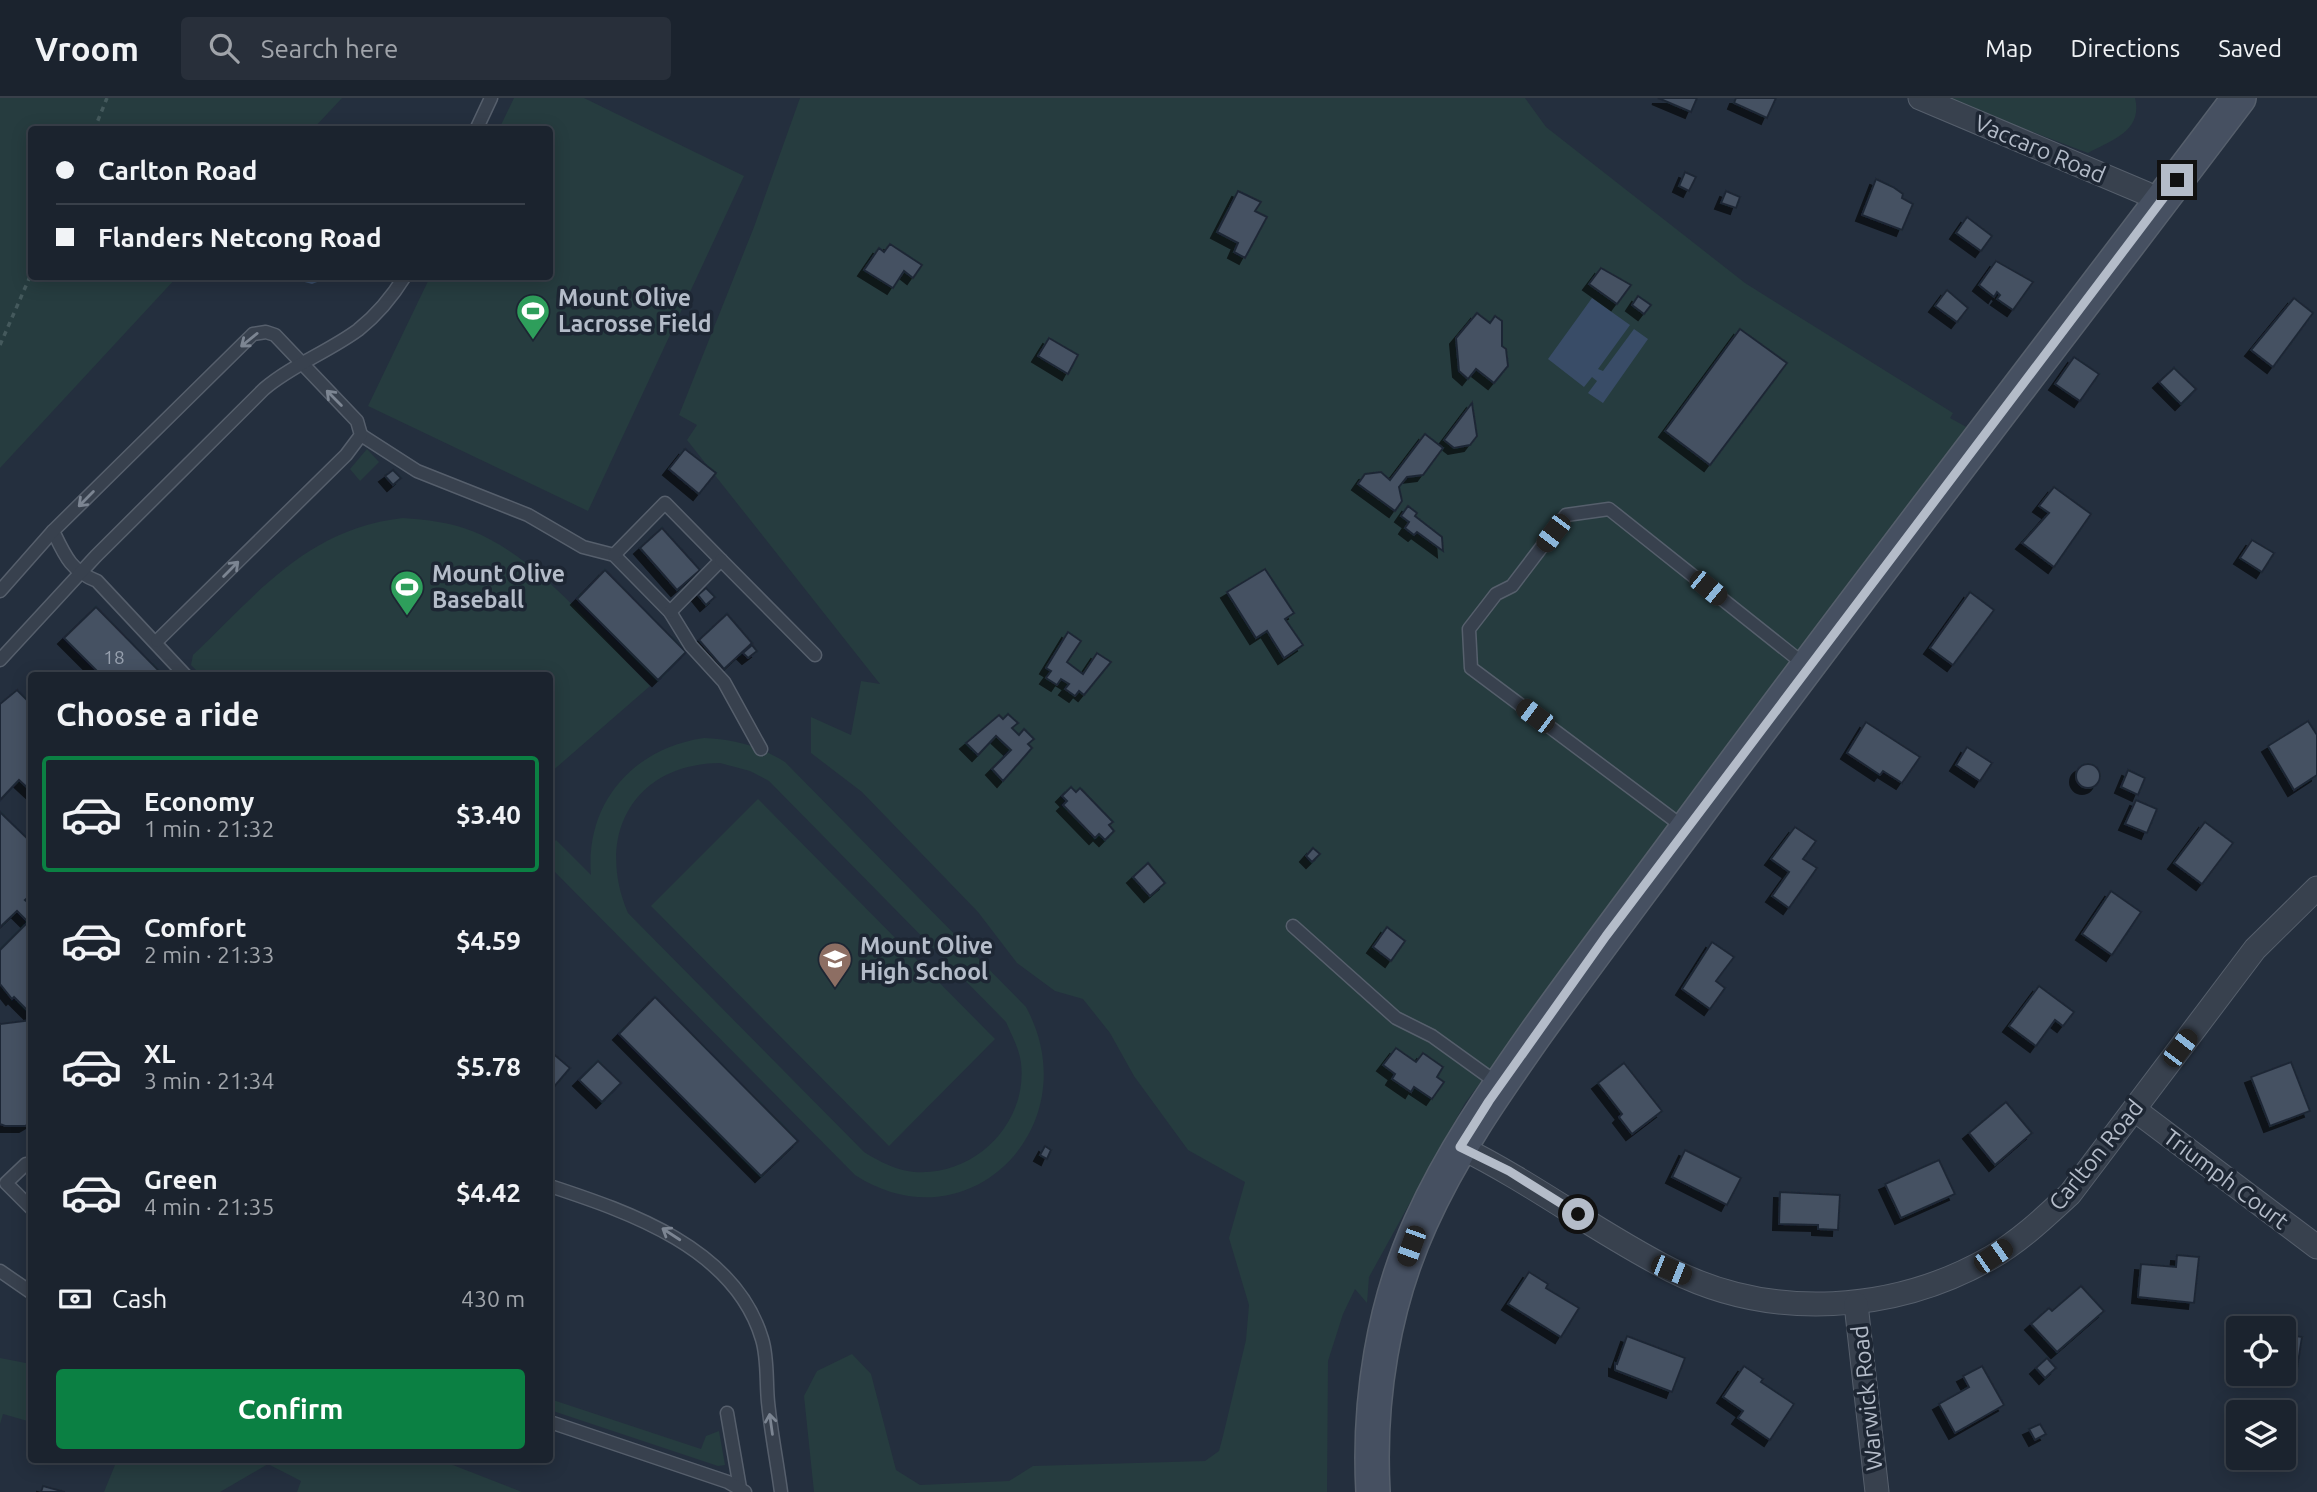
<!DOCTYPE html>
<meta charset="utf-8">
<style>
body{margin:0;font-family:Ubuntu,sans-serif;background:#282f3a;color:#f1f3f6;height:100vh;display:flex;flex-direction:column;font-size:26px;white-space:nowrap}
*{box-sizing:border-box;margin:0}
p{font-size:23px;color:#a0a4aa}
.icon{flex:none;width:38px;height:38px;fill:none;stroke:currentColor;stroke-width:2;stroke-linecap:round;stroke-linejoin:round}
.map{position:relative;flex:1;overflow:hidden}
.details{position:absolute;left:28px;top:574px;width:525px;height:791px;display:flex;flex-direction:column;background:#1b232e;border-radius:7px;box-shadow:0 4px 18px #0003,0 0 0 2px #39404a}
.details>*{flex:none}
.hud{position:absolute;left:28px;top:28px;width:525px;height:154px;border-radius:7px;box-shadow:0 4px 18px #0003,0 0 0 2px #39404a;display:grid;align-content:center;height:154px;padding:0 28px;background:#1b232e}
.buttons{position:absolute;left:2226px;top:1218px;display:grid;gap:14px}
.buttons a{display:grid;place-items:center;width:70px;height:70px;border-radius:7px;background:#1b232e;box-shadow:0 4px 18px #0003,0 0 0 2px #39404a;font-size:35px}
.end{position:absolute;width:32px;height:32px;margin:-16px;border:9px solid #b4bcc9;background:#111;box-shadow:0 0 0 4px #111}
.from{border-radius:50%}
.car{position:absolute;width:21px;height:42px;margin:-21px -10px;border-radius:9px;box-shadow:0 0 5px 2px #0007;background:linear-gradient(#222 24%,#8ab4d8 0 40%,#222 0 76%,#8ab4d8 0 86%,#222 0)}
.hud b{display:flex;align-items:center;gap:24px;height:66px;font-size:26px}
.hud b+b{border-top:2px solid #39404a}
.hud i{width:18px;height:18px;background:#f1f3f6}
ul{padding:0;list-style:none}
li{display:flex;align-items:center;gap:21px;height:116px;margin:0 14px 10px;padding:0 14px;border:4px solid transparent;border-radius:7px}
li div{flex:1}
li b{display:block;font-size:26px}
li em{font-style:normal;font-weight:700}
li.on{border-color:#0b8043}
li>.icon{width:63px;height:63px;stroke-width:1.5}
h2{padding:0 28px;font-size:32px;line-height:84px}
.pay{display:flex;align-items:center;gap:18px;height:77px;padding:0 28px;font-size:26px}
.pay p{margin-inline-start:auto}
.primary-button{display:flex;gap:14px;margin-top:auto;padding:14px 28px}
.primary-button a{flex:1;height:80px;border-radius:7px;background:#0b8043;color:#fff;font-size:28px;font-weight:700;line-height:80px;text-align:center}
header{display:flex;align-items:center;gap:42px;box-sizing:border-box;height:98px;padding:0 35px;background:#1b232e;border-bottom:2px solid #39404a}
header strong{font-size:33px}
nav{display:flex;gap:38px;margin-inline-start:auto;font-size:24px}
.search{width:490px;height:63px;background:#282f3a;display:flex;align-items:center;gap:18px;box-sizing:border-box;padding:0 24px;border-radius:7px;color:#a0a4aa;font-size:26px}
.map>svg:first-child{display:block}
</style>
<header>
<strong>Vroom</strong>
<div class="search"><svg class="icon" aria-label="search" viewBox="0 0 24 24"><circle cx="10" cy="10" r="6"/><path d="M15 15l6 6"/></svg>Search here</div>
<nav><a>Map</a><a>Directions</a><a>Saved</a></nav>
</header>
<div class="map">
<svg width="2317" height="1394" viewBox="0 0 2317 1394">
<defs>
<filter id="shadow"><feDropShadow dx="-6" dy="6" stdDeviation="0" flood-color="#0009"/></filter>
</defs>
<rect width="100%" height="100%" fill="#242f3e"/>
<g fill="#263c3f" fill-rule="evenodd">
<path d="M0 0H342L313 31 32 32V178L177 179 0 370Z"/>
<path d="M514 0H584L744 78 588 413 368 308 430 179 550 178V32L499 31Z"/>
<path d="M800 0H1525L1546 29 1745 185 1953 315 1950 320 1970 331 1465 1005 1369 1179 1367 1205 1355 1191 1343 1216 1328 1263 1327 1394H814L804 1298 817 1273 852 1256 871 1276 896 1372 920 1387 1009 1383 1033 1368 1205 1363 1219 1353 1223 1338 1246 1242 1249 1207 1229 1140 1245 1084 1188 1052 1134 978 1110 935 1083 901 1055 893 1017 865 978 814 862 694 811 655V619L851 637 861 583 880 586 687 342 697 327 679 317 754 129Z"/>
<path d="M1943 0H2135C2143 33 2112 42 2088 55Z"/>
<path d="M367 351 379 364 360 383 350 371Z"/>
<path d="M403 420C427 422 450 424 472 433 537 458 600 538 650 588L550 675V578H202L191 567 193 557C259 494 307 431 403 420Z"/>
<path d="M704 640C734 641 759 648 785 664L1026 909C1090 1027 969 1151 855 1077L550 769V748L556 742 591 777C585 704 634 650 704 640ZM720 665 750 673 769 683 1006 924C1012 938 1019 950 1021 965 1028 1025 975 1079 914 1074 896 1072 880 1064 864 1054L628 815C595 738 633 666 720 665Z"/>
<path d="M758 701 995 941 889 1048 651 808Z"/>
<path d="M0 1260 31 1266V1324L3 1316 0 1326Z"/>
<path d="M550 1301 701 1351 706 1338 719 1333 725 1367 718 1368 550 1312Z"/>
<path d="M117 1362H440L522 1394H297L301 1383 268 1366 220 1394H104Z"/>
</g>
<g fill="#394c67">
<path d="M286 179H330L312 186Z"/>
<path d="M1592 200 1630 227 1598 271 1603 273 1634 231 1648 241 1603 305 1588 295 1597 283 1592 279 1584 289 1548 261Z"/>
</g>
<g fill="#455162" stroke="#1f2835" stroke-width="2" filter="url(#shadow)">
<path d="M1658 0H1697L1691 14Z"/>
<path d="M1736 0H1776L1767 20 1734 5Z"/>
<path d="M1685 74 1696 79 1689 93 1679 88Z"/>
<path d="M1876 81 1893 89 1903 96 1902 100 1913 106 1902 132 1862 117Z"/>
<path d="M1238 93 1261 104 1255 113 1267 119 1245 160 1234 154 1238 145 1217 134Z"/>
<path d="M1726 93 1740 99 1736 110 1721 105Z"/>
<path d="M1967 119 1992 138 1981 153 1956 135Z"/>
<path d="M890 146 922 167 913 180 904 173 893 190 864 172 879 150 884 154Z"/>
<path d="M1996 163 2033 184 2013 212 1997 201 2000 197 1997 194 1994 199 1979 187Z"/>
<path d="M1601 170 1631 187 1617 206 1589 186Z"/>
<path d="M1947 192 1968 210 1957 224 1935 208Z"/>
<path d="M1638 198 1651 207 1644 216 1632 207Z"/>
<path d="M2294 200 2313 215 2273 269 2251 252Z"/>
<path d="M1477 215 1490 225 1495 218 1502 223V248L1506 251 1508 268 1494 285 1476 271 1468 281 1459 273 1456 240Z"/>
<path d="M1740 231 1787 265 1710 367 1665 333Z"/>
<path d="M1049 240 1078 257 1068 276 1038 258Z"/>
<path d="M2074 259 2099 276 2080 303 2055 286Z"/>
<path d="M2174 270 2196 291 2181 306 2159 284Z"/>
<path d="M1472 305 1477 338 1470 347 1454 350 1444 342Z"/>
<path d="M1425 336 1443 350 1423 377 1407 379 1399 389 1402 403 1395 413 1358 386 1365 376 1381 374 1390 382Z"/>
<path d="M685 351 716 375 699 396 669 371Z"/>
<path d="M393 372 401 380 393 387 385 378Z"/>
<path d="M2054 389 2091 416 2054 469 2022 445 2049 415 2039 408Z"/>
<path d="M1408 408 1417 415 1415 418 1442 439 1443 453 1417 434 1414 437 1405 430 1409 424 1401 418Z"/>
<path d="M662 430 700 472 677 492 640 450Z"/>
<path d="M2252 442 2274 455 2262 474 2240 460Z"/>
<path d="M1265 471 1294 515 1285 521 1303 547 1284 560 1267 533 1256 540 1227 494Z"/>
<path d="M605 472 686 554 658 582 577 501Z"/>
<path d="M706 490 715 499 706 507 698 497Z"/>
<path d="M1970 494 1994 512 1953 567 1930 550Z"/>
<path d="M96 509 164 578H102L64 540Z"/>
<path d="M727 516 752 545 724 571 699 542Z"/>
<path d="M1068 534 1081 543 1067 564 1083 576 1097 555 1111 564 1084 597 1079 593 1075 598 1065 591 1069 586 1061 581 1057 587 1046 580 1051 573 1046 570Z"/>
<path d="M752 547 757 553 748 560 743 555Z"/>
<path d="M17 592 32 607V694L19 682 0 702V606Z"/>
<path d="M1008 616 1018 625 1012 630 1019 637 1024 631 1034 641 1028 646 1032 650 1003 683 992 671 1011 652 996 638 978 657 966 645 999 617 1003 621Z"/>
<path d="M2308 623 2317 637V677L2294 692 2268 648Z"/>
<path d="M1866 624 1920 659 1902 685 1883 673 1880 677 1847 655Z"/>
<path d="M1967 649 1992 665 1980 683 1956 667Z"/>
<circle cx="2088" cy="678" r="12"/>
<path d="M2128 672 2145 680 2138 697 2121 689Z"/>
<path d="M1071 689 1076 694 1080 690 1113 724 1109 727 1114 733 1105 742 1099 736 1095 740 1063 707 1067 703 1062 698Z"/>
<path d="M2136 702 2157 711 2147 735 2125 726Z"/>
<path d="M0 714 32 745V796L25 802 32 808V917L14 899 12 901 0 886V852L28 824 17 813 0 829Z"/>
<path d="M2205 724 2233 745 2202 786 2174 765Z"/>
<path d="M1795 729 1816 743 1803 761 1817 770 1789 810 1772 798 1789 774 1771 761Z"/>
<path d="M1313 750 1320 756 1312 764 1306 758Z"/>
<path d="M1148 765 1165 785 1150 798 1133 779Z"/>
<path d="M2111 793 2141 814 2112 857 2082 836Z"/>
<path d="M1387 829 1405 843 1391 863 1373 849Z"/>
<path d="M1712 844 1734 859 1716 883 1725 890 1710 911 1682 891Z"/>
<path d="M2039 888 2074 914 2063 928 2055 922 2036 948 2009 928Z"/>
<path d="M655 899 798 1043 761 1078 619 936Z"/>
<path d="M32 922V1024L25 1028H5L0 1026V926Z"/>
<path d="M1396 950 1416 964 1423 955 1443 969 1437 979 1444 984 1432 1001 1414 989 1411 994 1392 981 1395 976 1383 967Z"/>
<path d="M550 953 570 970 553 990 550 987Z"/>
<path d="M598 963 621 985 602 1004 579 982Z"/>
<path d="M2291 964 2310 1013 2270 1028 2251 979Z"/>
<path d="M1624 965 1662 1013 1632 1036 1619 1019 1622 1016 1598 985Z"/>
<path d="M2006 1004 2032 1035 1995 1067 1969 1035Z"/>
<path d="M1045 1048 1051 1052 1047 1061 1040 1057Z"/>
<path d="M1685 1052 1741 1080 1727 1107 1672 1079Z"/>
<path d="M1939 1062 1955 1096 1901 1120 1885 1086Z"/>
<path d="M1780 1094 1840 1097 1838 1132 1818 1131V1127L1779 1126Z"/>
<path d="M2177 1157 2199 1159 2194 1205 2138 1199 2141 1166 2176 1169Z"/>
<path d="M1529 1174 1548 1186 1546 1190 1579 1210 1561 1239 1508 1206Z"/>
<path d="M2081 1188 2104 1213 2057 1254 2031 1226 2049 1210 2052 1213Z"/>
<path d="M2284 1233V1236L2302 1239 2297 1271 2284 1269Z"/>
<path d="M1627 1238 1685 1260 1672 1294 1615 1272V1265L1617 1266Z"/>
<path d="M2047 1260 2056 1270 2045 1280 2036 1270Z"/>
<path d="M1744 1268 1763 1281 1761 1284 1794 1306 1770 1342 1738 1320 1743 1313 1723 1299Z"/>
<path d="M1982 1268 2004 1307 1955 1335 1939 1306 1969 1289 1963 1278Z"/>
<path d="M2040 1326 2046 1336 2035 1342 2029 1331Z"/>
<path d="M43 1388 65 1394H41Z"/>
</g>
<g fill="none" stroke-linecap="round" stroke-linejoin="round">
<g stroke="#565f6c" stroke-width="15">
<g id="service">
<path d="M476 32 491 0"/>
<path d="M361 337 417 373 528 417 583 449 614 457 670 514 691 548 724 584 761 651"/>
<path d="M53 433C65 458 71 473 97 483L186 578"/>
<path d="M614 457 665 405 721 462 670 514"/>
<path d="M721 462 815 557"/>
<path d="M0 493 53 433 253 236 266 234 275 237 357 323 361 337 346 357 157 543"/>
<path d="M0 562 96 458 264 291C292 267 328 254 358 232 377 217 392 199 405 178"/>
<path d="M1686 731 1471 570 1469 531 1496 496 1512 488 1566 417 1609 411 1805 567"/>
<path d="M1293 828 1396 920 1432 938 1500 987"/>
<path d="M32 1066H26L6 1085 32 1111"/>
<path d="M550 1088C629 1114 735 1150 762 1241 768 1260 766 1284 768 1304 771 1334 777 1364 781 1394"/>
<path d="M0 1173 32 1195"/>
<path d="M727 1315 740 1390"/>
<path d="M550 1324 728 1384 745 1394"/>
</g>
</g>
<g stroke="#565f6c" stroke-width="25">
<g id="minor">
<path d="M1920 0 2145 95 2158 106"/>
<path d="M2135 1012 2317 1149"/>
<path d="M1460 1049C1533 1085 1598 1135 1671 1172 1772 1223 1895 1215 1992 1159 2021 1142 2045 1119 2070 1096L2255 851 2317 790"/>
<path d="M1856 1206 1877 1394"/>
</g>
</g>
<g stroke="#565f6c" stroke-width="36">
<path id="secondary" d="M1373 1394C1368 1303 1383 1207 1421 1124 1451 1057 1492 998 1534 938 1586 865 1640 794 1693 722 1872 479 2057 241 2239 0"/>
</g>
<g stroke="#44595c" stroke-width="3.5" stroke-dasharray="5 5" stroke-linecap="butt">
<path d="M94 32 107 0"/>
<path d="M0 247 32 174"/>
</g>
<use href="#service" stroke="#38414e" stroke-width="12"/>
<use href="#minor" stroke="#38414e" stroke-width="23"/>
<use href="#secondary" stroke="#465061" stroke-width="33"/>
</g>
<defs><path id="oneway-shaft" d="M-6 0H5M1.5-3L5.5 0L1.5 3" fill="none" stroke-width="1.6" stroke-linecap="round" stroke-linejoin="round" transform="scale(1.75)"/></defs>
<g stroke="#7c8592">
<use href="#oneway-shaft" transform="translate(249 242) rotate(141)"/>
<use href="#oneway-shaft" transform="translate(334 300) rotate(-135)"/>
<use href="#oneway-shaft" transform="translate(86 401) rotate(135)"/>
<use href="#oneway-shaft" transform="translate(231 471) rotate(-45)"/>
<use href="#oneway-shaft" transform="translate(671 1136) rotate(-147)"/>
<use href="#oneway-shaft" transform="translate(771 1326) rotate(-98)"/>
</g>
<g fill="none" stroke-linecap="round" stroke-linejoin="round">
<path stroke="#b4bcc9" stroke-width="9" d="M1578 1116 1509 1073 1460 1049 1489 1003 1606 838 2177 82"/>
</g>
<defs>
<g id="stadium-pin" transform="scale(1.75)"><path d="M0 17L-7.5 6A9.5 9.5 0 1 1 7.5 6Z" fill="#2e9e5b" stroke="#1d2633"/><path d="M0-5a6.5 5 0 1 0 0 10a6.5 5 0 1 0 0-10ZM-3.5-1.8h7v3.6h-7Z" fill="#fff"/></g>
<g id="school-pin" transform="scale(1.75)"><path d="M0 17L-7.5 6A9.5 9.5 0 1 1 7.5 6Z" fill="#8d6e63" stroke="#1d2633"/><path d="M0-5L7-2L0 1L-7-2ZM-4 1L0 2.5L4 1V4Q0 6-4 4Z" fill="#fff"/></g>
</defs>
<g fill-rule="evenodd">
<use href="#stadium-pin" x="533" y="213"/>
<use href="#stadium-pin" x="407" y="489"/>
<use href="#school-pin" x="835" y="861"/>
</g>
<g text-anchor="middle" stroke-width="7" stroke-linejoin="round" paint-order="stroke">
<g font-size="19" fill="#98a1af">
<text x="114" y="566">18</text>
</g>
<g font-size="23" fill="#b4bcc9" stroke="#1d2633">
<text transform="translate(2040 51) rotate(23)" y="8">Vaccaro Road</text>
<text transform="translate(2096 1057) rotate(-51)" y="8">Carlton Road</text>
<text transform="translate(2226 1081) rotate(37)" y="8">Triumph Court</text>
<text transform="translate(1867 1300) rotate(-96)" y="8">Warwick Road</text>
</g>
<g font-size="23" font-weight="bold" fill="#b4bcc9" stroke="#1d2633" text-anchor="start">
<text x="558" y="208">Mount Olive<tspan x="558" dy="26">Lacrosse Field</tspan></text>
<text x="432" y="484">Mount Olive<tspan x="432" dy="26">Baseball</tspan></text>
<text x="860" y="856">Mount Olive<tspan x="860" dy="26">High School</tspan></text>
</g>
</g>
</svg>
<div class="buttons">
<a><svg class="icon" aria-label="locate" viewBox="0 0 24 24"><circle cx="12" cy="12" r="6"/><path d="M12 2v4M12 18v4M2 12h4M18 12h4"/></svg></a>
<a><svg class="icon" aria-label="layers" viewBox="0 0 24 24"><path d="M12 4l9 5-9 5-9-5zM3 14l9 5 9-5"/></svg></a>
</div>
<i class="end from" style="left:1578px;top:1116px"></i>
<i class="end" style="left:2177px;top:82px"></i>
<i class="car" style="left:1553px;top:435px;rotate:217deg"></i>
<i class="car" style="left:1708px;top:490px;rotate:129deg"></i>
<i class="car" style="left:1535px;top:618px;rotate:307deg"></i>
<i class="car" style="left:2180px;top:950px;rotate:37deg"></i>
<i class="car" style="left:1411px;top:1148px;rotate:200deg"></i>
<i class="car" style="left:1993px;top:1158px;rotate:55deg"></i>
<i class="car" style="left:1671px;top:1172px;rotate:112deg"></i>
<div class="hud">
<b><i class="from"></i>Carlton Road</b>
<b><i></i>Flanders Netcong Road</b>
</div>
<section class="details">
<h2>Choose a ride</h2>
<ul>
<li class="on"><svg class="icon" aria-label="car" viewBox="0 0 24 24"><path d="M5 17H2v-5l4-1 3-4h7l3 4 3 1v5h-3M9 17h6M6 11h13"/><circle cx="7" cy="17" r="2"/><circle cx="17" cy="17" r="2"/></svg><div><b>Economy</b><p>1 min · 21:32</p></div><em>$3.40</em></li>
<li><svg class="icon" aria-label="car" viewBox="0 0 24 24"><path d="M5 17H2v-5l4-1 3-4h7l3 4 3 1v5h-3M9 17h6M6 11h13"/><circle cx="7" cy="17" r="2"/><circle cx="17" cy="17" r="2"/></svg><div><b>Comfort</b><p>2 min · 21:33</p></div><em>$4.59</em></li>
<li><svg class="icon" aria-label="car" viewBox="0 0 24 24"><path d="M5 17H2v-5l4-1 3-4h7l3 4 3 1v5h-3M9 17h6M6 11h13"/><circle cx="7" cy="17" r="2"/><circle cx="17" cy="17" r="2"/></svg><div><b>XL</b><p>3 min · 21:34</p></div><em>$5.78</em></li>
<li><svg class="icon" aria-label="car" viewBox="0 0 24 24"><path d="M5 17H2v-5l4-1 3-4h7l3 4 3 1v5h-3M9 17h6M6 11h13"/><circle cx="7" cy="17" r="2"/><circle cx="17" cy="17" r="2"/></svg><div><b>Green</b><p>4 min · 21:35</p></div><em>$4.42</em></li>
</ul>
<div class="pay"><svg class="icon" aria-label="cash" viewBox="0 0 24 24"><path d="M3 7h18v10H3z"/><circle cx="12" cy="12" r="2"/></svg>Cash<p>430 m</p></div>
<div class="primary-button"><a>Confirm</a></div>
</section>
</div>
